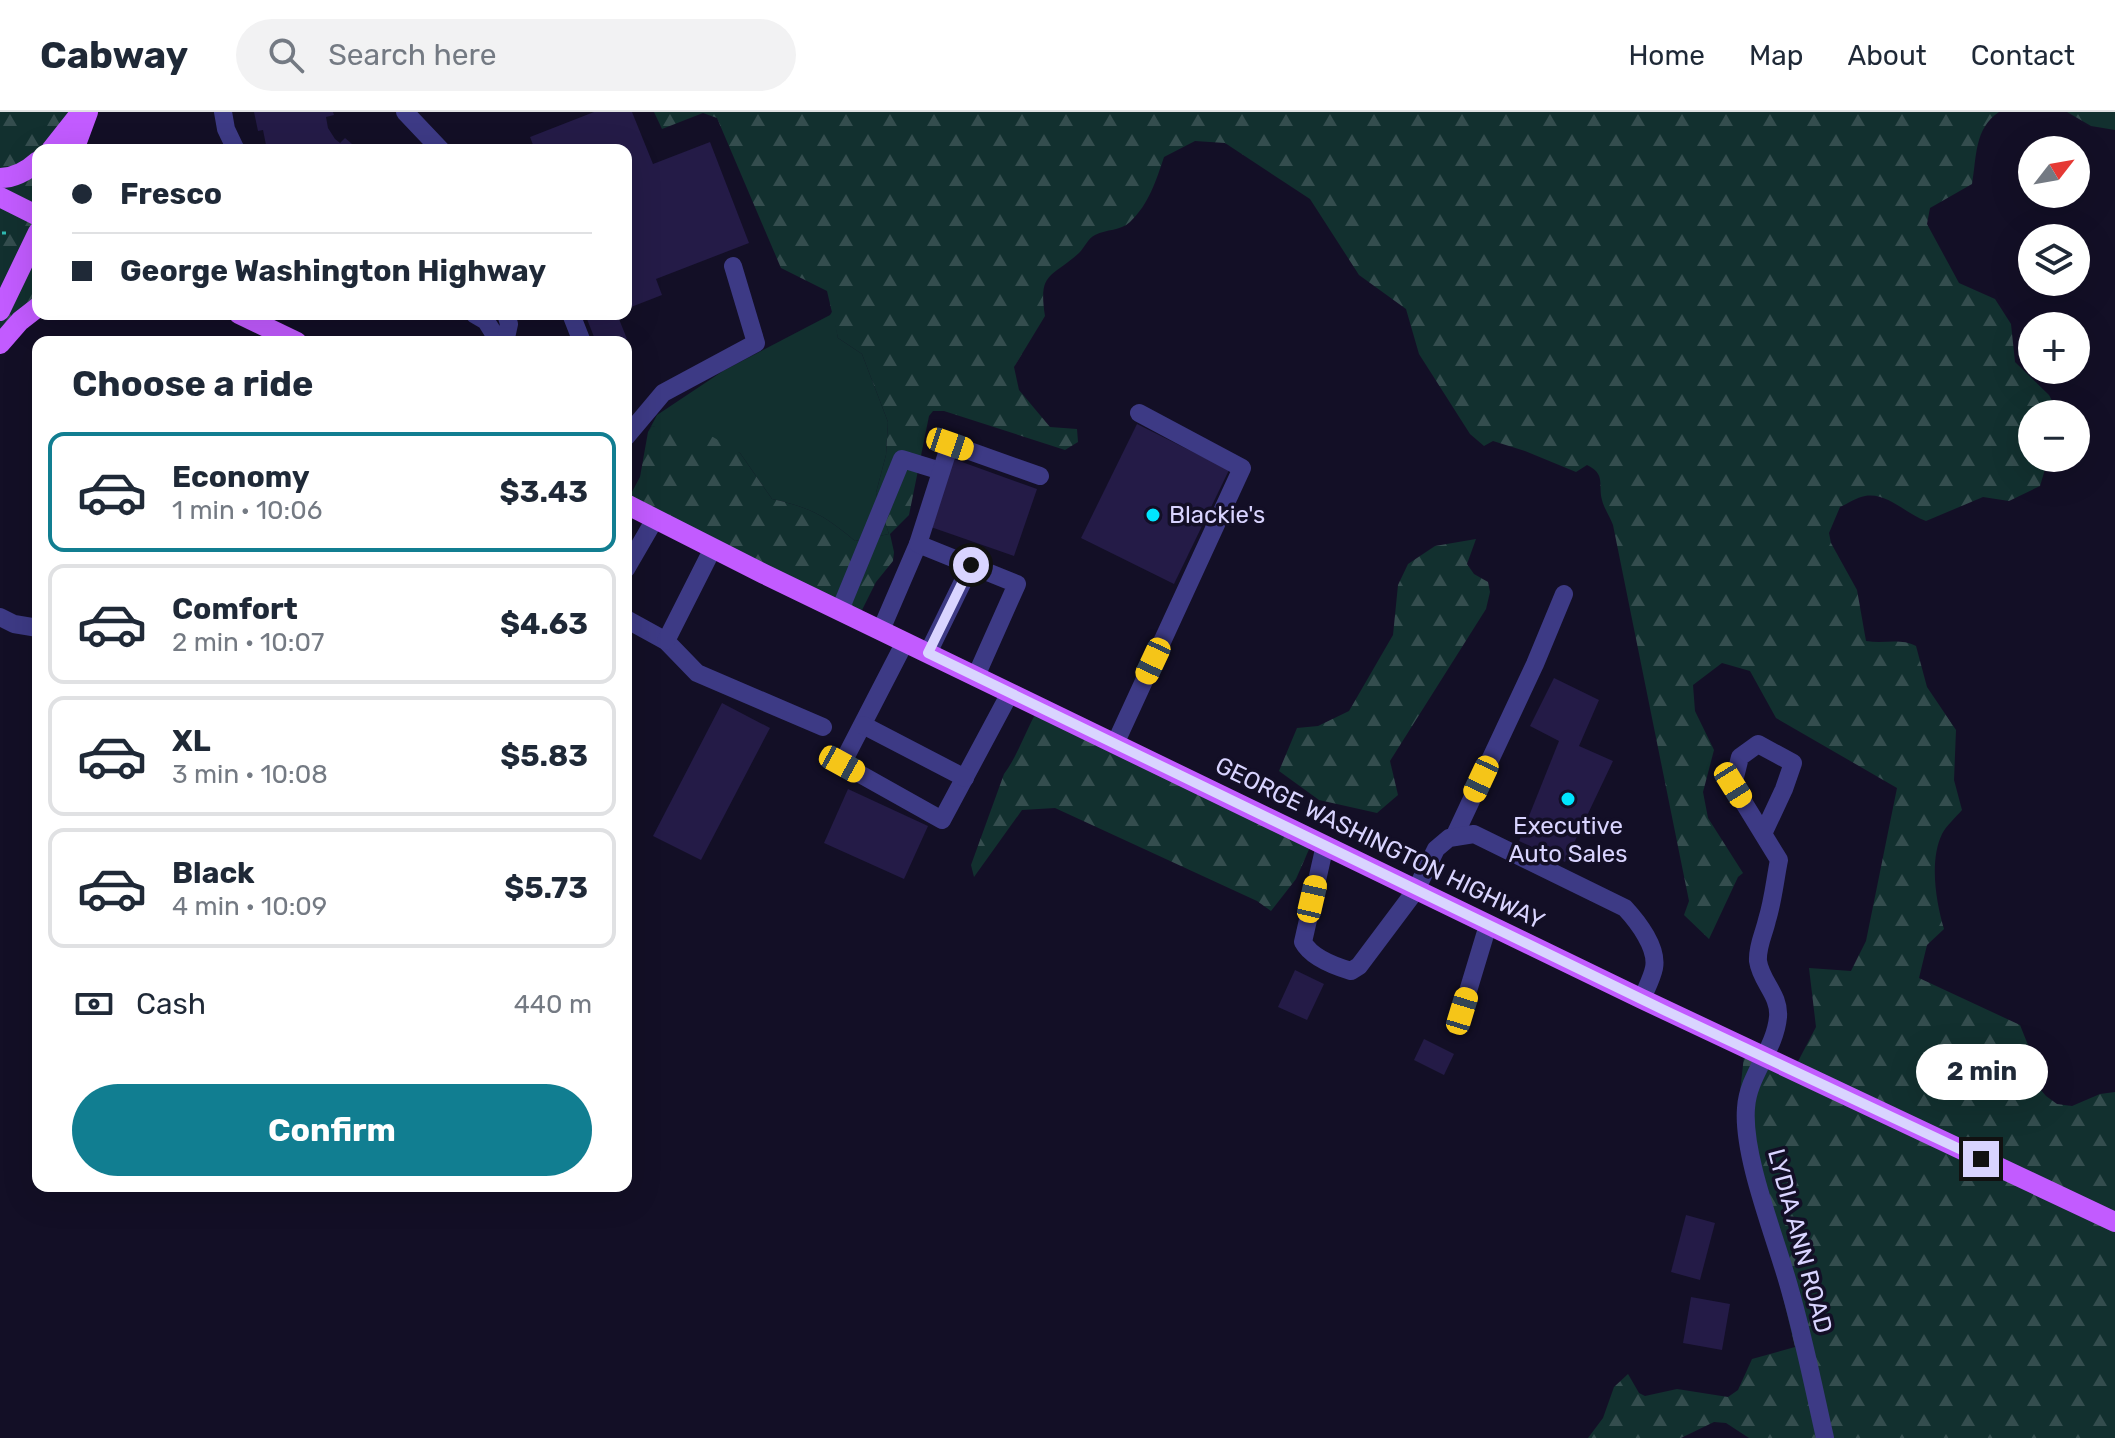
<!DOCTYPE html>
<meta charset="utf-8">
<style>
body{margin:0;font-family:Rubik,sans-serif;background:#f2f2f3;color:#1f2937;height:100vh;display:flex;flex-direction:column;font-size:30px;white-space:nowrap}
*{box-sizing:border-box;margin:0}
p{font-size:26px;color:#747a83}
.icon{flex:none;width:44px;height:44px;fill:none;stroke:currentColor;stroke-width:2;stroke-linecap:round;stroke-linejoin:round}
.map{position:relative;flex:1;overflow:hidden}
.details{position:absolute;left:32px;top:224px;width:600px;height:856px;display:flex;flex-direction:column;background:#fff;border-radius:16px;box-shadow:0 8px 32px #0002}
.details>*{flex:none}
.guide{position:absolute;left:32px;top:32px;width:600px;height:176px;border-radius:16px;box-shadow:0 8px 32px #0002;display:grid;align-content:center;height:176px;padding:0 40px;background:#fff}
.needle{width:52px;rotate:59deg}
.buttons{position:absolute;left:2018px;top:24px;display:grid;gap:16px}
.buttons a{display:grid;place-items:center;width:72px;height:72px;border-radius:50%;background:#fff;box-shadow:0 8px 32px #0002;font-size:40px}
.end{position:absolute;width:36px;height:36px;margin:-18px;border:10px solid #d9d4ff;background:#111;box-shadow:0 0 0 4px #111}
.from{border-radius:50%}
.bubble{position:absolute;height:56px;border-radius:28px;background:#fff;box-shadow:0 8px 32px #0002;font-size:26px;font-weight:700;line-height:56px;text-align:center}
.car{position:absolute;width:24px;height:48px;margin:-24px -12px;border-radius:10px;box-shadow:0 0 6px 2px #0007;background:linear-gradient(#f5c518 24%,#345 0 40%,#f5c518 0 76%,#345 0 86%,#f5c518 0)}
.guide b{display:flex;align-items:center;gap:28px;height:76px;font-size:30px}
.guide b+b{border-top:2px solid #e0e1e3}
.guide i{width:20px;height:20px;background:#1f2937}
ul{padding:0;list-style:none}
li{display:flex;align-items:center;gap:24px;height:120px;margin:0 16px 12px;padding:0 24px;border:4px solid #e0e1e3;border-radius:16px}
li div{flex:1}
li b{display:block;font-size:30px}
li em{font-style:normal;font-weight:700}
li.on{border-color:#117e91}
li>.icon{width:72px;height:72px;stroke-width:1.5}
h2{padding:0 40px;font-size:36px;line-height:96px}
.pay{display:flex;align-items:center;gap:20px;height:88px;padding:0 40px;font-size:30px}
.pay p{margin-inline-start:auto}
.action{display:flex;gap:16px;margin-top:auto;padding:16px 40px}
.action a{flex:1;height:92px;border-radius:48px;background:#117e91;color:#fff;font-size:32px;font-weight:700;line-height:92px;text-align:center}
header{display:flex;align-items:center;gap:48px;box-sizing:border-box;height:112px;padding:0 40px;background:#fff;border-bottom:2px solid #e0e1e3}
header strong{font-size:38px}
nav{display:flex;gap:44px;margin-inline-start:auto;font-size:28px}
.search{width:560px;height:72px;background:#f2f2f3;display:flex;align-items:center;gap:20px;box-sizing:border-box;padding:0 28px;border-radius:44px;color:#747a83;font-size:30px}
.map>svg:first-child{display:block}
</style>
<header>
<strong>Cabway</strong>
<div class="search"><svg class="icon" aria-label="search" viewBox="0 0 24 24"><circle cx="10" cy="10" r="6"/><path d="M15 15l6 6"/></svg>Search here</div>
<nav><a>Home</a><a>Map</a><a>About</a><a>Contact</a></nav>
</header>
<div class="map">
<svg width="2115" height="1326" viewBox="0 0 2115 1326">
<defs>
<pattern id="forest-firs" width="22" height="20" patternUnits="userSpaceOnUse" patternTransform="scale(2)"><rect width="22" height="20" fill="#12302f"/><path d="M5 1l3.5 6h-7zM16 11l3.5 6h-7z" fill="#344d4e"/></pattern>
</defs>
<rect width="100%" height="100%" fill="#130f26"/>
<path fill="#12302f" d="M833 198 838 226 862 242 888 310 886 343 876 381 889 422 855 429C824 403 811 396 772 387L740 341 652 314 648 320 657 303 723 259 830 203Z"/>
<g fill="url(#forest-firs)">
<path d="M0 0H92L77 38H38V196L0 233Z"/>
<path d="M654 0H1999C1974 17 1977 44 1972 72L1930 96 1927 112 1959 171 1995 187 2011 212 2015 250 2049 283 2059 302H2032V346H2052L2046 354 2040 374 2009 389 1983 385 1926 409C1906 402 1887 380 1865 384 1857 385 1847 392 1840 395L1829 421 1831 431 1857 478 1866 529C1884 532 1901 526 1916 534L1927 575 1956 618 1954 668 1962 698C1956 705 1946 714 1942 722 1929 749 1936 790 1944 817L1927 833 1919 866 2020 913 2028 933 2030 965 2046 984 2057 992 2072 994 2100 982 2115 980V1326H1749L1726 1311 1714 1310 1681 1326H1588L1603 1306 1614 1275 1628 1262 1639 1281 1645 1284 1677 1277 1728 1285 1738 1278 1752 1247 1795 1235 1738 998 1744 944 1793 959 1816 915 1809 856 1851 859 1866 829 1897 676 1776 606 1750 559 1722 551 1693 573 1695 599 1714 638 1703 680 1708 706 1743 761 1738 765 1709 827 1684 803 1689 789 1613 413C1610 405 1604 396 1602 388 1598 372 1606 362 1587 353L1576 360 1525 339 1493 329 1484 334 1470 322 1419 242 1406 197 1359 163 1310 87 1225 31 1195 29 1164 45C1156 69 1149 92 1130 110 1120 119 1107 117 1095 123 1088 126 1085 135 1079 141 1051 166 1038 160 1045 204L1014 255 1019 278 1050 315 1077 317 1078 330 1065 338 944 299H933L929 304 909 403 890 422 894 440 893 449 876 470 857 508 626 391 640 365 648 320 652 314 713 325 740 341 772 387C811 396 824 403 855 429L889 422 876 381 886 343 888 310 862 242 838 226 827 179 781 156 717 6 703 1 662 17Z"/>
<path d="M2067 0H2115V18L2091 14Z"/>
<path d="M1476 427 1467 452 1474 462 1488 470 1490 480 1486 497 1390 649 1398 683 1377 701 1319 688 1279 659 1297 616 1318 614 1349 599 1393 523 1398 473 1408 452 1435 434Z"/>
<path d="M1037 599 1310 735 1296 767 1271 799 1257 789 1055 696 1022 698 974 765 971 753 1004 662C1017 645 1026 618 1037 599Z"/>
</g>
<g fill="#241b47">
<path d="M254 0H333L334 3 326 5 328 16 335 27 340 31 345 26 359 38H267L263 18 258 19Z"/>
<path d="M594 0H632L653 52 710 30 749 131 656 167 662 183 626 197V38H535L530 25Z"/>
<path d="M585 202H617L627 227 618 230H596Z"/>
<path d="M1137 312 1229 358 1174 472 1081 426Z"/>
<path d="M951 346 1037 377 1014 444 928 414Z"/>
<path d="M1554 566 1599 588 1579 634 1613 649 1565 750 1519 729 1559 629 1530 614Z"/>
<path d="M722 591 770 616 701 748 653 724Z"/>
<path d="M848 677 928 714 904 767 824 731Z"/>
<path d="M1295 858 1324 872 1307 908 1278 895Z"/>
<path d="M1424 927 1454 942 1444 963 1414 948Z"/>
<path d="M1686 1103 1715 1111 1700 1168 1671 1160Z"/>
<path d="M1691 1185 1730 1192 1722 1238 1683 1231Z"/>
</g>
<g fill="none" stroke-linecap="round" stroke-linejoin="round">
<path stroke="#2fb8b0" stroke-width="3" stroke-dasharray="4 6" stroke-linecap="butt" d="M2 121H12"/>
<g stroke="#3d3a85" stroke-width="18">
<path d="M223 0 226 17 236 38"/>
<path d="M405 0 441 38"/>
<path d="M474 202 486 209 499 230"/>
<path d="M571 202 582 230"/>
<path d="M505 230 509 212 506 202"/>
<path d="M626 325 663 281 756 231 733 154"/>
<path d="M626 457 655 407"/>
<path d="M840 498 902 347 941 359"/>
<path d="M0 505 14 512 38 516"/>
<path d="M626 507 666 529 697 561 823 615"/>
<path d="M881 518 918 432"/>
<path d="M666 529 713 436"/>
<path d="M905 530 842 652 942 708 1010 581"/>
<path d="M928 541 971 453"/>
<path d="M976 564 1017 472 918 432 950 332 1040 364"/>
<path d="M863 613 965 666"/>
<path d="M1115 632 1242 356 1139 301"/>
<path d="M1763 722 1784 677 1793 651 1758 632 1740 645 1733 673 1779 748C1775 768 1773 789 1767 808 1764 822 1757 834 1758 849 1761 870 1780 883 1778 905 1775 938 1748 963 1746 996 1742 1045 1777 1129 1790 1178 1804 1227 1814 1277 1825 1326"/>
<path d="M1454 725 1535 552 1564 482"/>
<path d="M1325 733 1303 830C1311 845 1334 854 1351 859L1359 854 1416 778 1436 737 1449 726 1474 722 1625 796C1638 810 1658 836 1654 856 1652 866 1646 877 1642 887"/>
<path d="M1462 899 1488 813"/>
</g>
<g stroke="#c25bff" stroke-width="20">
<path d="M51 38 81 0"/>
<path d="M74 38 88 0"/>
<path d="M0 66C14 66 27 59 38 49"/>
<path d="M0 85 38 104"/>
<path d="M0 199 38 120"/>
<path d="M239 202 297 230"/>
<path d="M0 232 20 209 38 195"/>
<path d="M626 392 764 462 1642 887 2115 1110"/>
</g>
</g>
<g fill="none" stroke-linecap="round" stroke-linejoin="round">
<path stroke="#d9d4ff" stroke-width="10" d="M971 453 928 541 1666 899 1981 1047"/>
</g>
<g fill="#00e5ff" stroke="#130f26" stroke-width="3">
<circle cx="1153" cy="403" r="8"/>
<circle cx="1568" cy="687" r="8"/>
</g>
<g text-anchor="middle" stroke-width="7" stroke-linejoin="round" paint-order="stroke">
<g font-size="24" fill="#d9d4ff" stroke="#130f26" text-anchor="start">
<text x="1169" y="411">Blackie's</text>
<text x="1568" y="722" text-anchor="middle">Executive<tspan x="1568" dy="28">Auto Sales</tspan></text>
</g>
<g font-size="24" fill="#d9d4ff" stroke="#130f26">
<text transform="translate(1380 731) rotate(26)" y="8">GEORGE WASHINGTON HIGHWAY</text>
<text transform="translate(1800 1129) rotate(75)" y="8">LYDIA ANN ROAD</text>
</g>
</g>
</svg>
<div class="buttons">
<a><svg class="needle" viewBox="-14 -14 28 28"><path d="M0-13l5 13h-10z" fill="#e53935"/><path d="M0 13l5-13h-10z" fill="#747a83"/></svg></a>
<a><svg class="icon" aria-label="layers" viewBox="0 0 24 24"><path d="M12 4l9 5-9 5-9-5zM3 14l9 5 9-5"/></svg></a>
<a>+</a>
<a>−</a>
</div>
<i class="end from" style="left:971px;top:453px"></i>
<i class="end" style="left:1981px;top:1047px"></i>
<div class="bubble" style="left:1916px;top:932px;width:132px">2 min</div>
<i class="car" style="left:950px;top:332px;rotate:109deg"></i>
<i class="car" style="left:1153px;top:549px;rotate:205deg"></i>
<i class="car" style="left:842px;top:652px;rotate:119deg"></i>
<i class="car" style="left:1481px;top:667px;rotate:205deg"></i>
<i class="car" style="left:1733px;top:673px;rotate:148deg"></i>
<i class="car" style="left:1312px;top:787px;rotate:13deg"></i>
<i class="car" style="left:1462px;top:899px;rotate:17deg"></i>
<div class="guide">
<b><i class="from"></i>Fresco</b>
<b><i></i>George Washington Highway</b>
</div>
<section class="details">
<h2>Choose a ride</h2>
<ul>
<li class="on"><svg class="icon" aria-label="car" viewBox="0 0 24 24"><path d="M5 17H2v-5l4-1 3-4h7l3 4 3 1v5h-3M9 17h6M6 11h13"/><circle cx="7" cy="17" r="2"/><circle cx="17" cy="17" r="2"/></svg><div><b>Economy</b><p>1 min · 10:06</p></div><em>$3.43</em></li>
<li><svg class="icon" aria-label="car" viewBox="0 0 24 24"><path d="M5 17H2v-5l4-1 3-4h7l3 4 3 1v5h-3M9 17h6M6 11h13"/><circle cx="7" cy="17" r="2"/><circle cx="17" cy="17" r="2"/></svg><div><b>Comfort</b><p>2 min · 10:07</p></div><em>$4.63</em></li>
<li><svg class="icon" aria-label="car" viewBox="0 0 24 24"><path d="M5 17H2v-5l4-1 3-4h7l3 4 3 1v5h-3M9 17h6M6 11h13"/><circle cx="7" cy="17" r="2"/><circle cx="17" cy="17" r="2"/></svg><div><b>XL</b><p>3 min · 10:08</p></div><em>$5.83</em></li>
<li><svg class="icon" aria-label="car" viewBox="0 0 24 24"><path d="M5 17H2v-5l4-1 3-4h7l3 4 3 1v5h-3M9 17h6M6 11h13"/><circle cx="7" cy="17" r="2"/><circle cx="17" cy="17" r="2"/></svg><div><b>Black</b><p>4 min · 10:09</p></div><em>$5.73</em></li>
</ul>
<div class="pay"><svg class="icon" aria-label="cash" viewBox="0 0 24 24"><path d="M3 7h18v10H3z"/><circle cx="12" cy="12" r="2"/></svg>Cash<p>440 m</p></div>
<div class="action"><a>Confirm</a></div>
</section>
</div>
